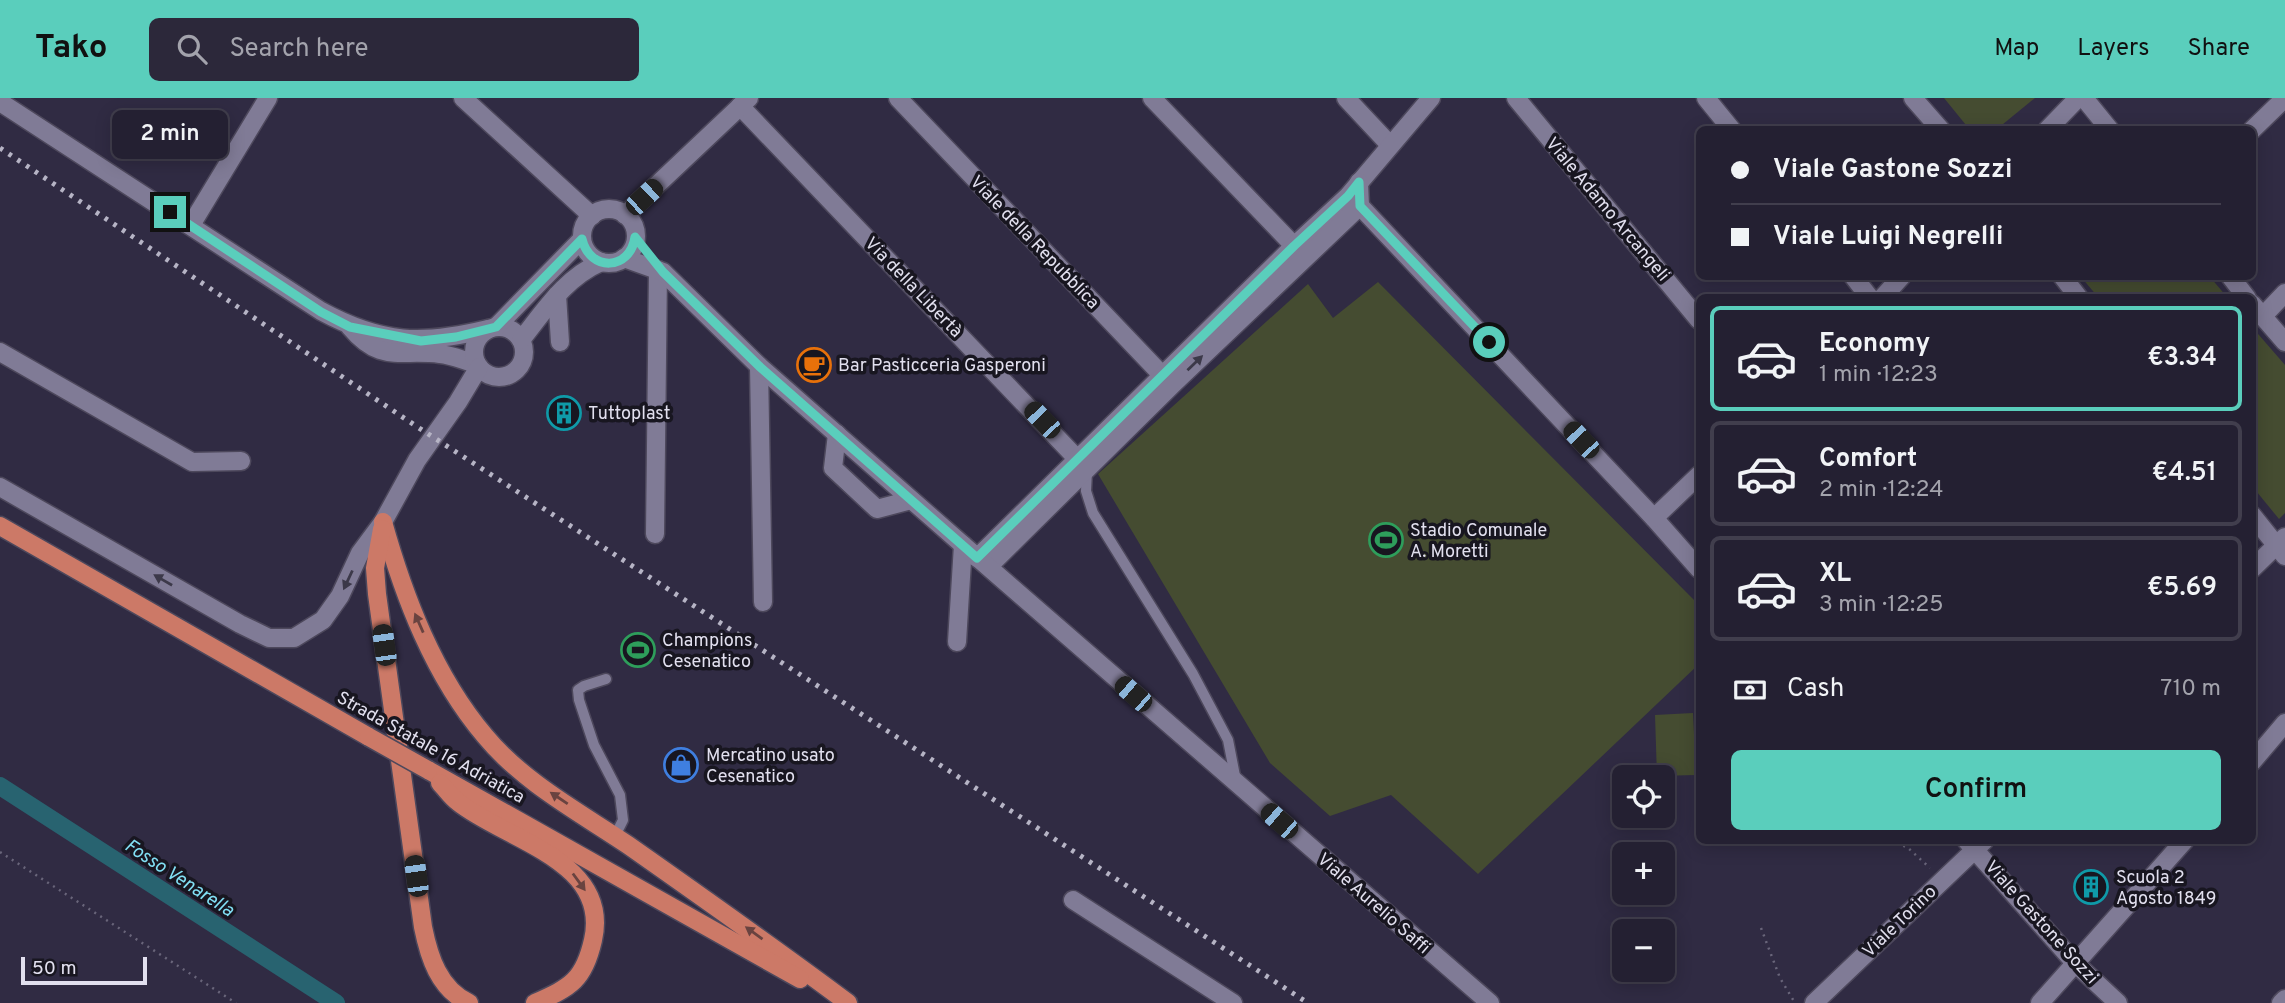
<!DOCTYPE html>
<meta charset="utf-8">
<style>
body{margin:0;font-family:Overpass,sans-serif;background:#2c283a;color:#f1f3f6;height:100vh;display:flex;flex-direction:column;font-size:26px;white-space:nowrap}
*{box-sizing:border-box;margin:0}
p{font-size:23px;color:#a3a3ac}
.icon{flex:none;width:38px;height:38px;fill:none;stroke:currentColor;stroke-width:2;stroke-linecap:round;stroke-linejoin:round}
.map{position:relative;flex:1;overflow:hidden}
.panel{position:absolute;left:1696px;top:196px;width:560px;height:550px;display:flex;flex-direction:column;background:#242032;border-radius:10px;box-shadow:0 4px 18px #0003,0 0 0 2px #413e4d}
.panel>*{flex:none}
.hud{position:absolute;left:1696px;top:28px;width:560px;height:154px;border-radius:10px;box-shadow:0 4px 18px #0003,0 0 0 2px #413e4d;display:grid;align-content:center;height:154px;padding:0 35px;background:#242032}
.fabs{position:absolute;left:1612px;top:667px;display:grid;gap:14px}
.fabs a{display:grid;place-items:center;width:63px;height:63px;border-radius:10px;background:#242032;box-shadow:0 4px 18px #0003,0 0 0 2px #413e4d;font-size:35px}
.scale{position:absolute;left:21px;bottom:18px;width:126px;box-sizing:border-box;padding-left:7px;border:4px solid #e2e0ef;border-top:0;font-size:19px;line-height:24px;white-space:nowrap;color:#e2e0ef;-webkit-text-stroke:5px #181620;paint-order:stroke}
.end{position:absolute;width:32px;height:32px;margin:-16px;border:9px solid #5acebc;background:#111;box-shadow:0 0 0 4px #111}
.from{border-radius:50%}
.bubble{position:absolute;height:49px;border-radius:10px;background:#242032;box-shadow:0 4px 18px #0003,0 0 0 2px #413e4d;font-size:23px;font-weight:600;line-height:49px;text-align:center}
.car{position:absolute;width:21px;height:42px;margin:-21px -10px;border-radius:9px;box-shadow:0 0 5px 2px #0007;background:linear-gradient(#222 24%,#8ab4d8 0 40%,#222 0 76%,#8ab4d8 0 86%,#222 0)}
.hud b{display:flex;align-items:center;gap:24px;height:66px;font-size:26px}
.hud b+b{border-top:2px solid #413e4d}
.hud i{width:18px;height:18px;background:#f1f3f6}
ul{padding:12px 0 0;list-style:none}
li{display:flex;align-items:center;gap:21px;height:105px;margin:0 14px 10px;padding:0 21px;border:4px solid #413e4d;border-radius:10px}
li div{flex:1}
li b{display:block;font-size:26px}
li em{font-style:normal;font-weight:600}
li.selected{border-color:#5acebc}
li>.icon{width:63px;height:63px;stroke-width:1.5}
.pay{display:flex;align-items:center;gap:18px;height:77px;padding:0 35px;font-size:26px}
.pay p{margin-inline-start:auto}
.button{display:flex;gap:14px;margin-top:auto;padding:14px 35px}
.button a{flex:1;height:80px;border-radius:10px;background:#5acebc;color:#111;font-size:28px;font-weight:600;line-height:80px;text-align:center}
header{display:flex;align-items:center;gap:42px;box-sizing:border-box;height:98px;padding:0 35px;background:#5acebc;color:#111}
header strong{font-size:33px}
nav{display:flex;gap:38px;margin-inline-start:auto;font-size:24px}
.search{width:490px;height:63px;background:#2c283a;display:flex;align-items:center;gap:18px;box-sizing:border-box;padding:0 24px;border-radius:10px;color:#a3a3ac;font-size:26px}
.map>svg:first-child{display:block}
</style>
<header>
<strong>Tako</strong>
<div class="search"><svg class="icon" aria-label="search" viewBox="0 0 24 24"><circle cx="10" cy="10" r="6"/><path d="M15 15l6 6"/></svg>Search here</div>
<nav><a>Map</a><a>Layers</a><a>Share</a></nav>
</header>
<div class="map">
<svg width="2285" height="905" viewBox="0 0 2285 905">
<rect width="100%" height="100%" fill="#302b43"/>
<g fill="#454c31">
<path d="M1944 0H2035L1997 31 1970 32Z"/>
<path d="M2081 179H2210L2227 199H2098Z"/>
<path d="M1378 184 1699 507V566L1478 776 1391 697 1330 718 1270 665 1098 376 1308 186 1333 220Z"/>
<path d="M2252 229 2285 267V415L2279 421 2252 388Z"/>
<path d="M1693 615 1696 677 1657 678 1655 617Z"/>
</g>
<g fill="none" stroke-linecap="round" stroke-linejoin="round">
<path stroke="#286370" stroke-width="18" d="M0 688 336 905"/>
<g stroke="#4d485c" stroke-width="13">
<g id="service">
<path d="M1087 373 1086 393 1093 415 1193 576 1228 642 1236 683"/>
<path d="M606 581 584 588 578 592 579 602 594 647 620 697 623 722 615 738"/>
</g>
</g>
<g stroke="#4d485c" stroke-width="21">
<g id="minor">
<path d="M898 0 1162 277 1171 283"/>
<path d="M1152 0 1300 154"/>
<path d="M1346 0 1390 47"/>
<path d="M1516 0 1699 222"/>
<path d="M1706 0 1732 32"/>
<path d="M1913 0 1941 32"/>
<path d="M2084 0 2110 32"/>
<path d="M0 4 321 213C382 246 422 247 488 231"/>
<path d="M740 8 1086 370"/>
<path d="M2047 32 2078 0"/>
<path d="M2252 32 2285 0"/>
<path d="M1360 108 1654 420 1699 471"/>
<path d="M191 127 268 0"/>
<path d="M1853 178 1870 200"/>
<path d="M2062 178 2079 200"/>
<path d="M2230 178 2247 200"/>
<path d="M557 197 560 244"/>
<path d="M1882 200 1902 178"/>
<path d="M2252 206 2285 244"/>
<path d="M2263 218 2285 195"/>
<path d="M350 229C381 266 399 251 440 256 452 257 465 263 477 266"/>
<path d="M0 254 192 364 241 363"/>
<path d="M759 268 763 504"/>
<path d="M837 336 833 370 877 411 911 402"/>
<path d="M2252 417 2285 458"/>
<path d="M1654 420 1699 377"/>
<path d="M655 436 658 172"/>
<path d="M977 460 1294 148 1348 98 1431 0"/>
<path d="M989 468 1174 285 1360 108 1359 84"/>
<path d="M2252 471 2285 439"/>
<path d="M957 544 963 447"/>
<path d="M2252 664 2285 625"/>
<path d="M1966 742 2075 865 2118 905"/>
<path d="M1073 802 1233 905"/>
<path d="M1814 905 1985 742"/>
<path d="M2040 905 2185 742"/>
<path d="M2281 905 2285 901"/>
</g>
</g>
<g stroke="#4d485c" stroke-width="21">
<g id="tertiary">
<path d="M463 0 592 118"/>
<circle cx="609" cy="138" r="27"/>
<path d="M625 117 749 0"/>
<path d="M624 160 663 174 759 268 963 447 1490 905"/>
<circle cx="499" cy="254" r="25"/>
<path d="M496 229 582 141"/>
<path d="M521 242C545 212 565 180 601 164"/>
<path d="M0 389 240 526 269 540H294L323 522 340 498 360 455 383 424 417 362 458 304 479 269"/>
</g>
</g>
<g stroke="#4d485c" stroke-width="21">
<g id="primary">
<path d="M383 424C404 499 434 578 485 638 523 684 579 714 628 747 702 799 776 851 848 905"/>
<path d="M0 428 369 639"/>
<path d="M382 431 375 470 377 496 423 829C429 859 439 891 469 905"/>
<path d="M428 672 800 881"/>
<path d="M440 685C446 691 451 699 458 704 505 742 611 762 593 842 584 882 571 889 535 905"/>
</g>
</g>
<g stroke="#69657a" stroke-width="2.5" stroke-dasharray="2 5" stroke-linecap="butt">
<path d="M1883 742 1907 749 1930 770"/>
<path d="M0 754 236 905"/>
<path d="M1761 830 1780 880 1795 905"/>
</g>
<use href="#service" stroke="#807b96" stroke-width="10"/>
<use href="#minor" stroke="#807b96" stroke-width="18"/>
<use href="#tertiary" stroke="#807b96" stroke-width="18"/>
<use href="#primary" stroke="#cc7967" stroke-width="18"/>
<path stroke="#b6b4c5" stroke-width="5" stroke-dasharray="3.5 7" stroke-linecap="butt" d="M0 50 419 330 1308 905"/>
<g stroke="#4d485c" stroke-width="21" stroke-linecap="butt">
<path id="primary-bridge" d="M369 639 428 672"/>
</g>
<use href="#primary-bridge" stroke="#cc7967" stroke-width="18"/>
</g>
<defs><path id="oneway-solid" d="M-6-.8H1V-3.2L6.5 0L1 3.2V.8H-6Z" transform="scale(1.75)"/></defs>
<g fill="#3c3949">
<use href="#oneway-solid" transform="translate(1195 265) rotate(-44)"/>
<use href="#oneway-solid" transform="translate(163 482) rotate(-150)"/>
<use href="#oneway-solid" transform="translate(348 482) rotate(115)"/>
</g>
<g fill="#694340">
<use href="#oneway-solid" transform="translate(419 525) rotate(-114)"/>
<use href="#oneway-solid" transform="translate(559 700) rotate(-146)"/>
<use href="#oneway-solid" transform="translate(579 784) rotate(54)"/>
<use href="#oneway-solid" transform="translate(754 835) rotate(-144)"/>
</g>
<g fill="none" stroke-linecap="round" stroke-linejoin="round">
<path stroke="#5acebc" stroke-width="9" d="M170 114 321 214 350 229 421 243 456 239 496 229 582 141C590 174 630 173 635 139L663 174 759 268 977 460 1294 148 1348 98 1359 84 1360 108 1489 244"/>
</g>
<defs>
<g id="cafe-ring" transform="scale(1.75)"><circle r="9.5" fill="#181620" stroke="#e8710a" stroke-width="1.5"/><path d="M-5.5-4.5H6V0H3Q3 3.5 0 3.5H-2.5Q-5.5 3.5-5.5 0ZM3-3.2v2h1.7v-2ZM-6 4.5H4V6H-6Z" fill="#e8710a"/></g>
<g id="building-ring" transform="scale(1.75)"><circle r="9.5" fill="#181620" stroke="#0f9aa8" stroke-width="1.5"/><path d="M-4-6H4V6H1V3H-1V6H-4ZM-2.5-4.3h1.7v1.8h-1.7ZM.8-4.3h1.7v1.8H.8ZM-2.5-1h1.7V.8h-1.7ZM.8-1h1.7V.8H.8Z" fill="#0f9aa8"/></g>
<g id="stadium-ring" transform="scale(1.75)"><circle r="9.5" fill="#181620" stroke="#2e9e5b" stroke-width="1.5"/><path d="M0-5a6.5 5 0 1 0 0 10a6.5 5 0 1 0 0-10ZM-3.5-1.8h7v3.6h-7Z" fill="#2e9e5b"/></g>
<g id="shop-ring" transform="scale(1.75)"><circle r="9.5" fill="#181620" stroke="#3f7fe0" stroke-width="1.5"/><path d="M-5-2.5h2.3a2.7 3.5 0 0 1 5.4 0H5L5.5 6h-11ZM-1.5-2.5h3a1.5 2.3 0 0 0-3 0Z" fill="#3f7fe0"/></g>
</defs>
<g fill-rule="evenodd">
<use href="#cafe-ring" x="814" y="267"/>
<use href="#building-ring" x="564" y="315"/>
<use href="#stadium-ring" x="1386" y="442"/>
<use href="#stadium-ring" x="638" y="552"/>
<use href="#shop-ring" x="681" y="667"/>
<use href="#building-ring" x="2091" y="789"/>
</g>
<g text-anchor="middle" stroke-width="7" stroke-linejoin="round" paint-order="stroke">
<g font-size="18" fill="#e2e0ef" stroke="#181620">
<text transform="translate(1608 111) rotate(50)" y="6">Viale Adamo Arcangeli</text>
<text transform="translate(1035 144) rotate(46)" y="6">Viale della Repubblica</text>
<text transform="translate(914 189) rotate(46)" y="6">Via della Libertà</text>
<text transform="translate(431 649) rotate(29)" y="6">Strada Statale 16 Adriatica</text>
<text transform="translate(1374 805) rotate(41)" y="6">Viale Aurelio Saffi</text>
<text transform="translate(1899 823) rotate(-44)" y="6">Viale Torino</text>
<text transform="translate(2042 824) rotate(48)" y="6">Viale Gastone Sozzi</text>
</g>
<g font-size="18" fill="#e2e0ef" stroke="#181620" text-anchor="start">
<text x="838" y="273">Bar Pasticceria Gasperoni</text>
<text x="588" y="321">Tuttoplast</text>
<text x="1410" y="438">Stadio Comunale<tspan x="1410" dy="21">A. Moretti</tspan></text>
<text x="662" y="548">Champions<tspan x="662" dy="21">Cesenatico</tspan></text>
<text x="706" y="663">Mercatino usato<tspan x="706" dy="21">Cesenatico</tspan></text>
<text x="2116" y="785">Scuola 2<tspan x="2116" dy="21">Agosto 1849</tspan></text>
</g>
<g font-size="19" font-style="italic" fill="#82e0f5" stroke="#181620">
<text transform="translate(180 779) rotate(33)" y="7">Fosso Venarella</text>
</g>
</g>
</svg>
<div class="fabs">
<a><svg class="icon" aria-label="locate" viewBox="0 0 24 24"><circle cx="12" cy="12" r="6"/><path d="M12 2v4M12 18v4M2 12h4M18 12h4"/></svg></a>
<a>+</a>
<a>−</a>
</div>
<div class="scale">50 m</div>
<i class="end from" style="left:1489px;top:244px"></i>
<i class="end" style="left:170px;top:114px"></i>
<div class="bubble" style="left:112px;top:12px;width:116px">2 min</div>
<i class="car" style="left:644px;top:99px;rotate:47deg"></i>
<i class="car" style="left:1042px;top:322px;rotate:316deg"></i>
<i class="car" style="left:1581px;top:342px;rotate:317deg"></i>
<i class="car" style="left:384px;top:547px;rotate:352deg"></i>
<i class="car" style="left:1133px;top:596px;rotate:311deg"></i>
<i class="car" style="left:1279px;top:723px;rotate:311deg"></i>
<i class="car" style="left:416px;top:778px;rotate:352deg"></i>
<div class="hud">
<b><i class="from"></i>Viale Gastone Sozzi</b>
<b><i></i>Viale Luigi Negrelli</b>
</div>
<section class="panel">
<ul>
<li class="selected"><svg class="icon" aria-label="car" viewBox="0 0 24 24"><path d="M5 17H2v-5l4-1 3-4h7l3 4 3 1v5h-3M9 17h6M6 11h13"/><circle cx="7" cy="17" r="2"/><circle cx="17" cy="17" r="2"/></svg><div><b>Economy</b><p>1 min · 12:23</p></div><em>€3.34</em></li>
<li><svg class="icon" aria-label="car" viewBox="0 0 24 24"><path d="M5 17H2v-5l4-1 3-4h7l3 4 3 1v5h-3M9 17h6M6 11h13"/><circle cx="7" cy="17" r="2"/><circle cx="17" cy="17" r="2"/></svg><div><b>Comfort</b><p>2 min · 12:24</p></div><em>€4.51</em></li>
<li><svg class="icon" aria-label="car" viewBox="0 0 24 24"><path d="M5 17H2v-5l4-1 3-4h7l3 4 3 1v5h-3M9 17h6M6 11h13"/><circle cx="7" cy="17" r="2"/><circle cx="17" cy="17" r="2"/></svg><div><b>XL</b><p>3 min · 12:25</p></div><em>€5.69</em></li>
</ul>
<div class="pay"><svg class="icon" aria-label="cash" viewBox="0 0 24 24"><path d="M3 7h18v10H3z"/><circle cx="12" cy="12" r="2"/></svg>Cash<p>710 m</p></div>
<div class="button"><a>Confirm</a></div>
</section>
</div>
